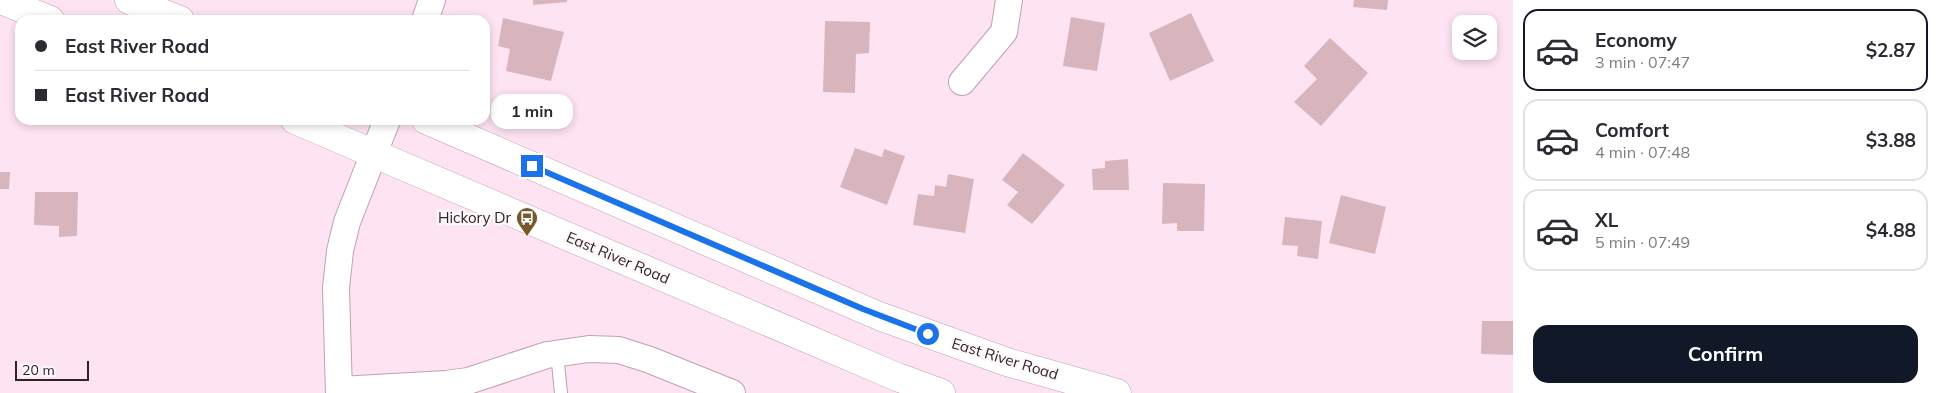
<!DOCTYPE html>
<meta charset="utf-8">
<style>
body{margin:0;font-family:Mulish,sans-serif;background:#f7f7f7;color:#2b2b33;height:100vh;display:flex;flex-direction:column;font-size:19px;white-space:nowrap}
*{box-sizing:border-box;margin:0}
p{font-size:16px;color:#7c7c81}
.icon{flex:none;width:28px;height:28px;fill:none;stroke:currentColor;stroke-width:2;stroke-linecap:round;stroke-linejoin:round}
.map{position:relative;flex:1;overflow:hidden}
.sheet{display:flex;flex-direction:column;background:#fff;width:425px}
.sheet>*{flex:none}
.guide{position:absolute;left:15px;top:15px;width:475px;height:110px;border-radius:15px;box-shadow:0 2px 8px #0003;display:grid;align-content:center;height:110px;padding:0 20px;background:#fff}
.tools{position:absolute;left:1452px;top:15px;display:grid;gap:10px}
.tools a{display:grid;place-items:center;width:45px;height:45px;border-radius:10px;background:#fff;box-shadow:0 2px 8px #0003;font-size:25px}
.scale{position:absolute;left:15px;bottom:12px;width:74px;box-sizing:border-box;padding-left:5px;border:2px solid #2e2229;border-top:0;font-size:14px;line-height:18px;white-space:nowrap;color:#2e2229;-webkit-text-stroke:4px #fef8fb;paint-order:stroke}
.end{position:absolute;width:22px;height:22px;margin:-11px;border:6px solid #1a73e8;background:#fff;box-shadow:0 0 0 2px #fff}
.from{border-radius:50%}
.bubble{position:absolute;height:35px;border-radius:15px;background:#fff;box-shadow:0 2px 8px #0003;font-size:16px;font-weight:700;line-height:35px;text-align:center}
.guide b{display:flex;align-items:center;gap:18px;height:48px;font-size:19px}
.guide b+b{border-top:1px solid #e1e1e2}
.guide i{width:12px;height:12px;background:#2b2b33}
ul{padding:9px 0 0;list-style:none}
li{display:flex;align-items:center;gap:15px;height:82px;margin:0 10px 8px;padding:0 10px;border:2px solid #e1e1e2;border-radius:15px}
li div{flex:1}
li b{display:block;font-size:19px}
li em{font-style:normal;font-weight:700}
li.current{border-color:#111827}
li>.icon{width:45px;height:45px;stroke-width:1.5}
.cta{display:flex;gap:10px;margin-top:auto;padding:10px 20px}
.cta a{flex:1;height:58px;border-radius:15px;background:#111827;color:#fff;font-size:20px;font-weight:700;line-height:58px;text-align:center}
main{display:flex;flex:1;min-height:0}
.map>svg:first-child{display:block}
</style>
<main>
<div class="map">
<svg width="1513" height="393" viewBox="0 0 1513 393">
<rect width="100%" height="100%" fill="#fee4f3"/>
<g fill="#d8b4bd">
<path d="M533 0H567V2L533 5Z"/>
<path d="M1354 0H1388L1387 10 1353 7Z"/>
<path d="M1191 13 1214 61 1170 81 1149 33Z"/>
<path d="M1071 17 1105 23 1097 71 1063 66Z"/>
<path d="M503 18 564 32 551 81 506 71 510 49 498 46Z"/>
<path d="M825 21 870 22 869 53 856 54 855 93 823 92Z"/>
<path d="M1330 38 1368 73 1321 126 1294 102 1317 79 1304 66Z"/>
<path d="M855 148 882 157 884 149 905 156 887 205 840 187Z"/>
<path d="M1023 153 1065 185 1032 224 1007 205 1018 192 1002 180Z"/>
<path d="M1128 159 1129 190H1093L1092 169 1105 168V161Z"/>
<path d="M0 172H10L9 189H0Z"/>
<path d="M948 174 974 179 965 233 913 225 918 194 934 196 935 185 946 187Z"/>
<path d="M1163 183 1205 184 1204 231H1177V223L1162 224Z"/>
<path d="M35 192H78L77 236 59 237V226L34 225Z"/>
<path d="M1341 195 1386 207 1375 254 1329 243Z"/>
<path d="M1285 217 1322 221 1318 259 1297 256 1298 246 1282 245Z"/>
<path d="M1482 321H1513V355L1481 354Z"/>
</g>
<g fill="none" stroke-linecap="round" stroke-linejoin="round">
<g stroke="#bfa0b2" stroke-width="14">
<path id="service" d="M557 353 561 393"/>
</g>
<g stroke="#bfa0b2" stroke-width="28">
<g id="minor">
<path d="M425 20 432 0"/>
<path d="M962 82 1004 32 1009 0"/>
<path d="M340 390 446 384 468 381 547 355 589 349 619 350 650 360 732 393"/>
<path d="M339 393 336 288 340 251 347 222 387 120"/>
</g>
</g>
<g stroke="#bfa0b2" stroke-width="29">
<g id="secondary">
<path d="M1 0 50 20"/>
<path d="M129 0 180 20"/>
<path d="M295 120 897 377 941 393"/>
<path d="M426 120 879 316 1007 362 1117 393"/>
</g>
</g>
<use href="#service" stroke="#fff" stroke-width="12"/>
<use href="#minor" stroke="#fff" stroke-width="26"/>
<use href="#secondary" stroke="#fff" stroke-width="28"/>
</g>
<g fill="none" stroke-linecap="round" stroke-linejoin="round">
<path stroke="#1a73e8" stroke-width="6" d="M532 166 863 309 928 334"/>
</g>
<defs>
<g id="bus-pin" transform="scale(1.125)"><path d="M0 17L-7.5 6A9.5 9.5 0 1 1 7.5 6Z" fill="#75592c" stroke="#fef8fb"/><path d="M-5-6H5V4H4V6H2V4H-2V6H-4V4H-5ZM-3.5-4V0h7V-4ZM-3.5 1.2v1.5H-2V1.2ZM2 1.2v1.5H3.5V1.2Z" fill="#fff"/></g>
</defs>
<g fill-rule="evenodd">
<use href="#bus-pin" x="527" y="218"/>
</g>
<g text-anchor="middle" stroke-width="5" stroke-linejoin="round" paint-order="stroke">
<g font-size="15" fill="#2e2229" stroke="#fef8fb" text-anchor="end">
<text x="511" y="223">Hickory Dr</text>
</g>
<g font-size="15" fill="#2e2229" stroke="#fef8fb">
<text transform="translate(618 258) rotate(23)" y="5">East River Road</text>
<text transform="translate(1005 359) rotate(17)" y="5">East River Road</text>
</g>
</g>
</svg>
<div class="tools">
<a><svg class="icon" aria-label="layers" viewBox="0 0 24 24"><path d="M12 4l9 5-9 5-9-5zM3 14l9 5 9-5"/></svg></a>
</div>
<div class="scale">20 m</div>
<i class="end from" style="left:928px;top:334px"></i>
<i class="end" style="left:532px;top:166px"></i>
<div class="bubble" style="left:491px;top:94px;width:82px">1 min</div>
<div class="guide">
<b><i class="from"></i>East River Road</b>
<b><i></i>East River Road</b>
</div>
</div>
<section class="sheet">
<ul>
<li class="current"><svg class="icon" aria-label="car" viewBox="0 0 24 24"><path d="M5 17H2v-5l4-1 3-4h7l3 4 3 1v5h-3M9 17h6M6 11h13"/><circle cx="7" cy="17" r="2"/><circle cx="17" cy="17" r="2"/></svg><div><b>Economy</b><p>3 min · 07:47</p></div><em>$2.87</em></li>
<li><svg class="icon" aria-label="car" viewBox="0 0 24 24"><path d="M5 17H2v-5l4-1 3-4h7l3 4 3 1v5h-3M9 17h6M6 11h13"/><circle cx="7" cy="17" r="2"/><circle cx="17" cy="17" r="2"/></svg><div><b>Comfort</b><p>4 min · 07:48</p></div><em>$3.88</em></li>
<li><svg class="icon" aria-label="car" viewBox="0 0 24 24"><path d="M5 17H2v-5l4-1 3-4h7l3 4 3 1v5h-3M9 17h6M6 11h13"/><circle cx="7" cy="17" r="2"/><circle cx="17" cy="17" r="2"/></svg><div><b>XL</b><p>5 min · 07:49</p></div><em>$4.88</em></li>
</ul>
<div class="cta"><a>Confirm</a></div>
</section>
</main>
